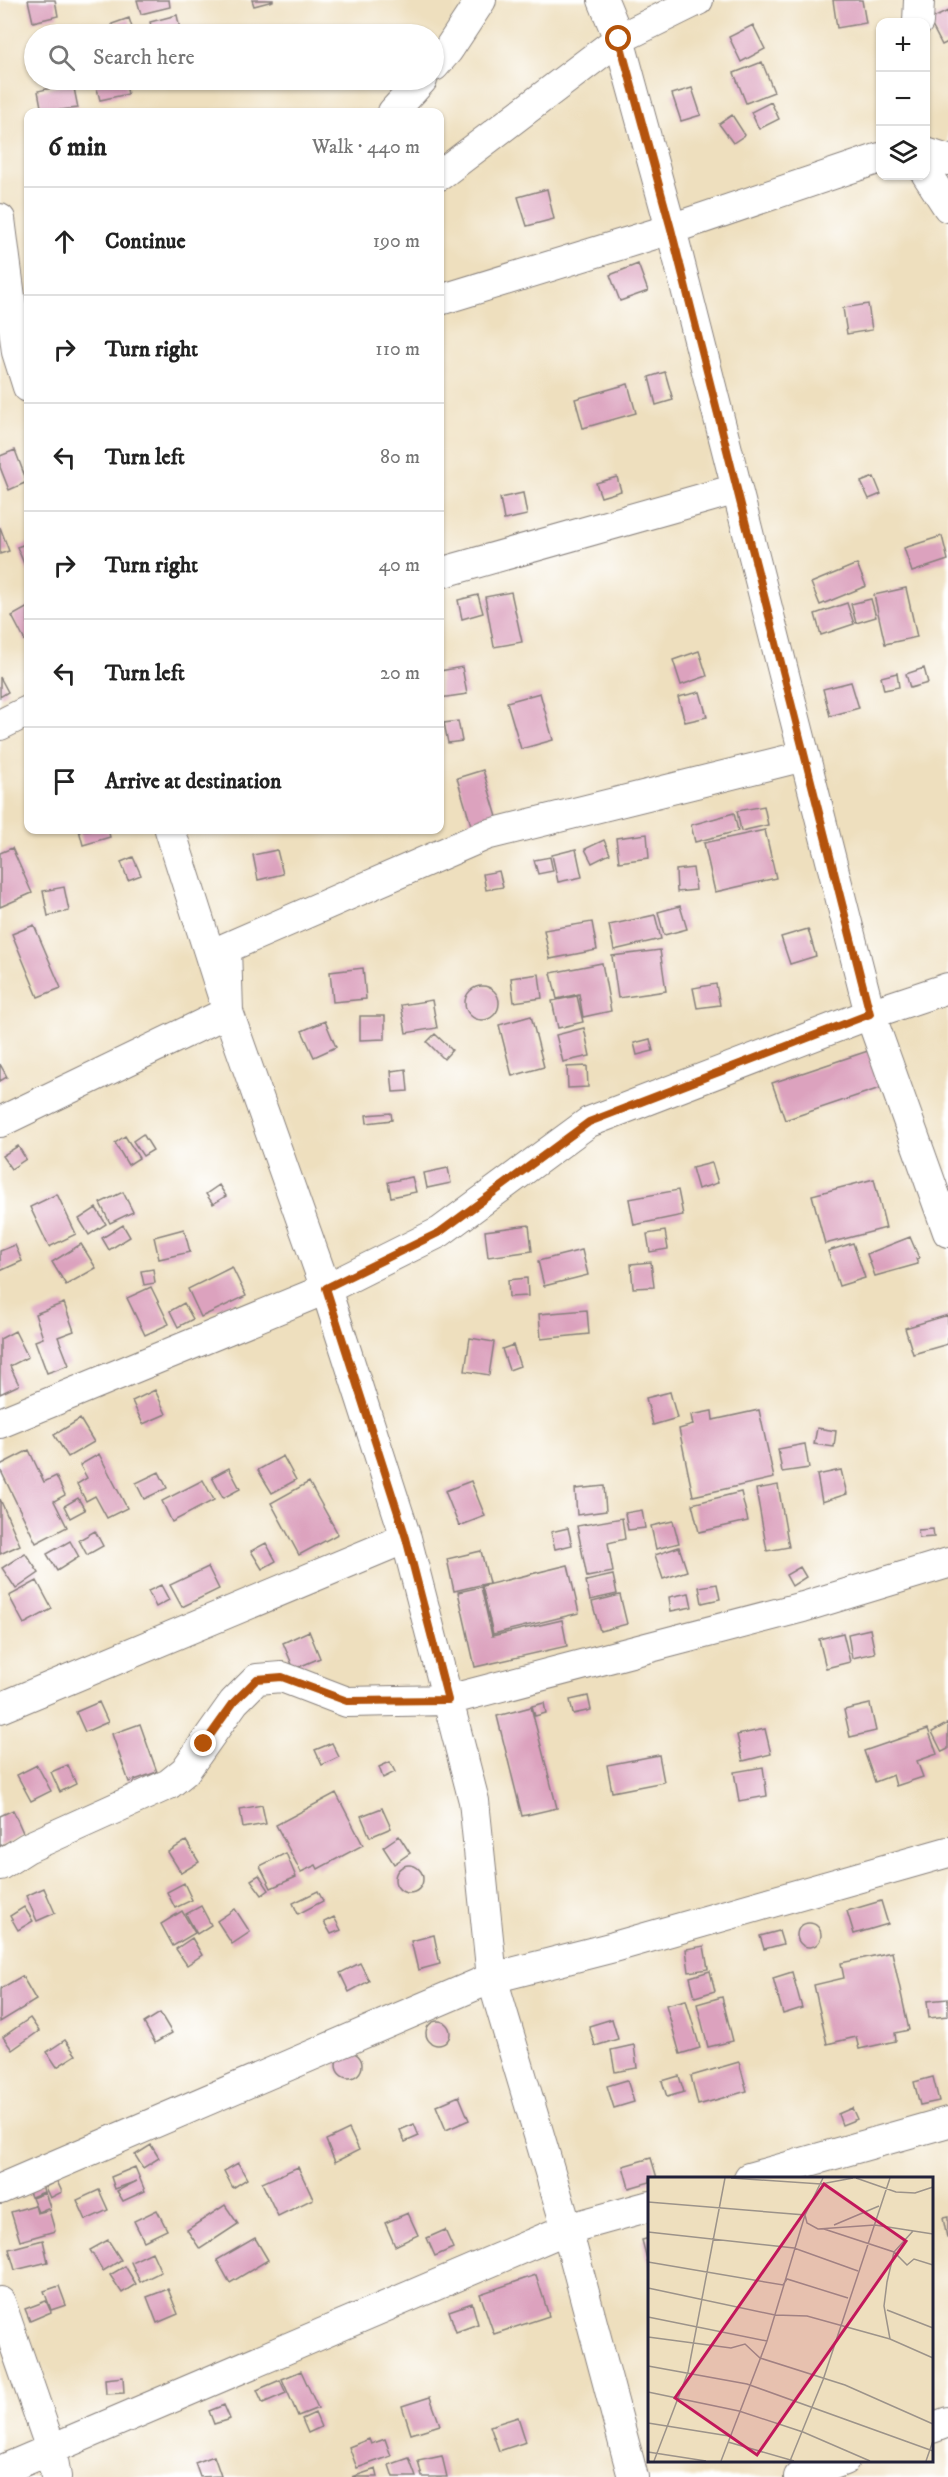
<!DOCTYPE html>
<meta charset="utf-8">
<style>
:root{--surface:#fff;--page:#f6f6f6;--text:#222;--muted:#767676;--line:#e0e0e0}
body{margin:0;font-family:"IM FELL DW Pica",serif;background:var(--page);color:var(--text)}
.controls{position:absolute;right:18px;top:18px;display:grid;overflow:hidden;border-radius:12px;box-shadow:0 2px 4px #0004}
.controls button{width:54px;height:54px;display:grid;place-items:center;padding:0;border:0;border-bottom:2px solid var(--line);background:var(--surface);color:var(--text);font:30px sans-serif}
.stop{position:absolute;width:18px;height:18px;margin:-14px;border:4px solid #b45309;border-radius:50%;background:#fff}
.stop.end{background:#b45309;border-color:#fff;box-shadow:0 2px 6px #0008}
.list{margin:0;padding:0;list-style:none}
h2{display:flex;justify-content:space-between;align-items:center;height:78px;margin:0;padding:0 24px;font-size:26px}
h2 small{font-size:20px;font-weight:400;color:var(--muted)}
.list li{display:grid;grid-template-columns:39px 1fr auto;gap:18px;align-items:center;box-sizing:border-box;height:108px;padding:0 24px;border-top:2px solid var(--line)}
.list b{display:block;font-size:22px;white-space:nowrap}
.list em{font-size:20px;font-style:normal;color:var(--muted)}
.icon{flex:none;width:33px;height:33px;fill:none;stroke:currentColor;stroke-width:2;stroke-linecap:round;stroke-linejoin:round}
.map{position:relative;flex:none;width:948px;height:2477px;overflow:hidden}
.search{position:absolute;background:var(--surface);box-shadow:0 2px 4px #0004;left:24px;top:24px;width:420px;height:66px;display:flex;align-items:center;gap:15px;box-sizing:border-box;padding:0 21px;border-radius:33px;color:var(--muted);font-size:22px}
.panel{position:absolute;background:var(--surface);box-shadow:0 2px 4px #0004;left:24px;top:108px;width:420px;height:726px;border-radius:12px}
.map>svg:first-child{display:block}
.building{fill:#dca2be}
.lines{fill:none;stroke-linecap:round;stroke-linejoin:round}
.street-casing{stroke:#88807c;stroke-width:32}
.street{stroke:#fff;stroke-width:30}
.route{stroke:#b45309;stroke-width:8}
.inset-road{fill:none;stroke:#9c938a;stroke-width:1.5}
.view{fill:#c2185b;fill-opacity:0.15;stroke:#c2185b;stroke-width:3}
.inset-edge{fill:none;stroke:#22223b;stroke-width:3}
</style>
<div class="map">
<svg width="948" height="2477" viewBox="0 0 948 2477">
<rect width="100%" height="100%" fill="#fff"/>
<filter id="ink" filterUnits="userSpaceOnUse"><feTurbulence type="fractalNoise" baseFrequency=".0167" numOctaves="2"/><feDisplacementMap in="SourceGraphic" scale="12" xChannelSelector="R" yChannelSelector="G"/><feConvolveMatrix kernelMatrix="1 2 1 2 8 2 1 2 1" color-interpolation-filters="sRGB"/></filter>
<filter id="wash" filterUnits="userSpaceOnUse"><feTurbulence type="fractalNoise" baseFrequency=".008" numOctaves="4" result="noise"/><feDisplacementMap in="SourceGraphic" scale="24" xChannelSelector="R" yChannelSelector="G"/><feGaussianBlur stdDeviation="1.35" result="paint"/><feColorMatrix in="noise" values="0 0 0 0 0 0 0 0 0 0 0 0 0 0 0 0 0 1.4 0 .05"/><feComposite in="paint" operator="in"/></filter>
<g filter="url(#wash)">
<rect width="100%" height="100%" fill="#eedfbe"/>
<g id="blocks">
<path class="building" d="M28 0H55L58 16 33 22Z
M137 0H169L170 7 141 14Z
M252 0H273V1L254 6Z
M833 0H862L866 23 837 28Z
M948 11V42L942 45 929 20Z
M177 15 181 34H153L150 22Z
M129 18 134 34H115L112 24Z
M753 25 765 49 741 62 729 37Z
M254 27 256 34H242L241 30Z
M762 62 774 92 746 103 734 73Z
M103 80H125L128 94 100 100 95 81Z
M73 83 78 108 42 112 38 91Z
M692 88 701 115 681 121 672 94Z
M771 102 779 119 759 129 751 112Z
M732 115 745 135 733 143 719 124Z
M547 189 554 219 527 226 518 197Z
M638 264 648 291 620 301 610 275Z
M868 304 872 330 847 334 843 308Z
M665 372 673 400 656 405 649 377Z
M628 384 636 413 583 428 575 399Z
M15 450 27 482 9 490 0 467V456Z
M617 477 621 491 601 497 596 483Z
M874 477 881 494 869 499 861 482Z
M523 493 527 515 504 520 500 498Z
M0 527 9 551 0 554Z
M942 536 948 560 912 572 904 548Z
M28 543V573L17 547Z
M857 564 866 586 820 605 811 583Z
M906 588 917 637 885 644 874 595Z
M511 592 522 642 494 647 485 597Z
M478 595 483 613 462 619 458 600Z
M871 599 876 617 856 623 851 604Z
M847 603 854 624 821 635 815 614Z
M28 607V639L25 641 12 616Z
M699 651 707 676 681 685 673 660Z
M462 667 467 694 440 698V671Z
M924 668 928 683 910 688 906 674Z
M897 673 899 687 884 690 881 677Z
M0 677 8 692 0 697Z
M851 682 859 708 830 716 823 689Z
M700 692 707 717 685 722 678 697Z
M540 693 553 740 521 749 507 702Z
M458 721 462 741 448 743 444 723Z
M483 770 497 817 471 825 457 778Z
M764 806 768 825 741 831 737 811Z
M734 813 738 831 695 842 691 825Z
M79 830H108L110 837 83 845Z
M765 830 776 878 715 892 704 843Z
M647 834 649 858 619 862 616 838Z
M604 840 610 854 592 863 585 849Z
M12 848 32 893 0 907V853Z
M576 849 582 877 558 882 552 855Z
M277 850 283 874 258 880 253 855Z
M133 857 141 875 128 880 121 862Z
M550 857 553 871 538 874 534 860Z
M693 868 696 890 677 892 676 870Z
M499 871 503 887 486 890 483 874Z
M64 887 69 911 48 916 43 891Z
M680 906 687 929 664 935 658 912Z
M655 915 661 939 614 950 609 925Z
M592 922 597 950 550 959 544 930Z
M34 925 61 988 38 997 12 934Z
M808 929 816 956 790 964 781 937Z
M660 950 666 991 618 998 612 956Z
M602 963 611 1011 583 1017 579 994 557 999 551 973Z
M363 968 366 999 333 1002 330 972Z
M539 974 542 998 514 1002 511 978Z
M716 984 720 1005 697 1008 693 988Z
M465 1003a17 17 0 1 1 34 0a17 17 0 1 1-34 0Z
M577 996 583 1022 558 1028 552 1001Z
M432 1000 437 1028 406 1033 401 1005Z
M360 1016H385V1039L360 1040Z
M531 1016 544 1067 512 1076 499 1025Z
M325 1021 336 1047 314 1057 302 1031Z
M584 1028 590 1056 563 1062 556 1035Z
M435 1034 452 1050 444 1059 427 1042Z
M650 1039 653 1051 637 1055 634 1043Z
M874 1049 886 1086 785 1120 772 1083Z
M0 1064 7 1077 0 1081Z
M587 1066 588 1087 568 1088 567 1067Z
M406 1069 408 1091 393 1092 391 1071Z
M391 1113 392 1120 367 1123 366 1115Z
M143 1134 153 1150 143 1156 133 1141Z
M125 1136 139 1158 128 1165 115 1143Z
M18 1146 26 1159 11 1169 2 1156Z
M712 1163 718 1183 698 1189 692 1168Z
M448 1168 451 1183 427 1188 424 1173Z
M412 1177 416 1192 391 1197 388 1182Z
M874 1179 886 1228 825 1244 812 1195Z
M219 1185 226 1196 213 1204 206 1194Z
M678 1190 683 1215 634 1225 629 1199Z
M123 1192 133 1212 110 1223 100 1203Z
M57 1194 76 1234 49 1247 30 1207Z
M96 1208 106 1224 89 1235 79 1219Z
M123 1225 130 1237 109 1250 102 1238Z
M529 1225 532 1251 488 1257 485 1231Z
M184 1229 190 1252 159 1259 154 1237Z
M665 1231 668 1249 650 1252 647 1234Z
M910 1237 919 1258 916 1259 918 1264 875 1276 867 1254Z
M853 1243 865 1278 839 1286 828 1251Z
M81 1244 96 1268 66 1285 52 1262Z
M15 1245 22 1261 0 1271V1251Z
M582 1250 588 1275 544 1286 538 1261Z
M651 1262 654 1287 633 1288 631 1264Z
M232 1267 246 1296 201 1317 188 1289Z
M153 1269 155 1283 144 1285 141 1271Z
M527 1278 528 1296 509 1297 508 1280Z
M151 1287 169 1324 145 1335 127 1298Z
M64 1303 74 1331 58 1337 69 1365 47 1373 35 1341 43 1338 35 1314Z
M184 1303 193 1319 178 1327 170 1311Z
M587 1310 589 1334 541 1339 539 1314Z
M948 1315V1344L913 1354 905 1328Z
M15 1331 28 1357 10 1366 19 1385 0 1394V1339Z
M470 1338 494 1342 489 1375 465 1371Z
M513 1345 520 1366 509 1370 502 1349Z
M155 1390 166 1414 143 1424 132 1401Z
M670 1392 677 1418 653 1425 646 1398Z
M759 1410 774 1478 693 1496 679 1429 693 1425 691 1415 712 1411 713 1420Z
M80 1419 94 1442 68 1457 54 1435Z
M817 1428 836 1431 834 1447 814 1444Z
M805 1444 809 1468 782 1472 778 1449Z
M29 1450 44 1482 56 1476 65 1495 54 1501 67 1527 36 1543 0 1469V1465Z
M99 1454 127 1508 107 1518 95 1496 86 1501 77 1484 87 1478 80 1465Z
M283 1456 296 1480 272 1493 258 1470Z
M229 1468 240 1489 223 1498 212 1477Z
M841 1470 847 1494 822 1502 817 1475Z
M159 1472 167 1488 144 1499 136 1483Z
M203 1480 214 1500 172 1522 162 1501Z
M471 1481 485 1516 459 1526 445 1491Z
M309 1482 338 1534 299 1555 271 1503Z
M778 1485 789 1547 767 1551 756 1489Z
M604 1486 606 1511 577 1515 575 1489Z
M741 1492 748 1521 699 1532 692 1504Z
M78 1498 85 1510 70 1518 64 1506Z
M0 1499 20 1545 0 1554Z
M642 1510 645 1528 628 1530 625 1513Z
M622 1518 625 1539 608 1543 613 1572 587 1577 577 1526Z
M673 1521 679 1543 656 1549 651 1526Z
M568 1528 572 1545 555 1549 551 1532Z
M933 1529 934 1537 919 1538 918 1530Z
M95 1531 103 1546 87 1555 79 1540Z
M70 1541 79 1557 57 1571 47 1554Z
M266 1543 276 1561 262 1569 251 1551Z
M679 1547 687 1571 663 1579 655 1555Z
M481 1551 489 1583 454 1591 447 1559Z
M25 1553 39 1573 16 1589 2 1568Z
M568 1565 579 1613 493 1634 482 1586Z
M208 1567 219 1589 182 1607 170 1585Z
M800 1567 806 1577 792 1586 786 1575Z
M613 1575 617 1594 590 1600 586 1581Z
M37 1581 52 1609 24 1624 9 1596Z
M717 1584 720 1599 702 1603 699 1587Z
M161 1585 169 1600 156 1607 148 1591Z
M481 1587 492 1636 562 1620 567 1646 475 1667 458 1592Z
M689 1593 692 1607 671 1611 669 1597Z
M620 1595 627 1624 600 1631 592 1602Z
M870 1629 875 1653 852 1658 848 1634Z
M309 1631 320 1658 294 1669 283 1643Z
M843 1633 850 1662 826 1668 819 1639Z
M588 1696 591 1710 573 1714 570 1700Z
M99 1702 108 1722 85 1732 76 1712Z
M544 1703 546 1713 535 1716 532 1706Z
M870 1704 876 1731 850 1737 844 1710Z
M531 1707 557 1808 522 1816 497 1716Z
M948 1723V1749L942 1752 932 1732Z
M140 1724 157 1772 129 1782 112 1734Z
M765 1729 771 1754 743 1761 737 1735Z
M928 1729 937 1754 917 1761 923 1777 896 1786 893 1775 875 1782 864 1751Z
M332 1743 339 1757 322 1765 315 1750Z
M659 1755 664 1782 612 1792 607 1765Z
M390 1762 395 1772 383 1778 379 1767Z
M37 1765 51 1791 31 1801 17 1775Z
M68 1765 76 1784 60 1792 51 1772Z
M763 1767 767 1796 739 1801 734 1772Z
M336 1793 363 1845 318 1869 316 1865 301 1872 276 1825Z
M262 1805 266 1824 243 1828 240 1809Z
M382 1808 391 1828 370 1837 361 1816Z
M13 1810 24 1835 0 1846V1816Z
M399 1836 410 1853 394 1864 383 1847Z
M186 1841 199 1862 181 1873 168 1852Z
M286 1853 296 1877 271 1888 260 1866Z
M395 1879a14 14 0 1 1 28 0a14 14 0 1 1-28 0Z
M259 1875 269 1890 262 1895 251 1880Z
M184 1883 192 1900 175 1908 167 1892Z
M44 1888 55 1913 37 1921 26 1896Z
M318 1891 323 1901 298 1914 293 1903Z
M881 1901 888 1924 854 1934 847 1911Z
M201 1906 211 1925 197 1934 186 1914Z
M24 1907 33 1921 18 1930 10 1916Z
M235 1909 250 1932 232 1944 217 1921Z
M182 1911 195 1933 173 1946 161 1924Z
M334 1917 341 1930 331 1934 324 1922Z
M797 1935a12 12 0 1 1 24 0a12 12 0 1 1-24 0Z
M779 1931 783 1944 764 1949 760 1936Z
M434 1935 440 1964 418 1970 411 1941Z
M192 1938 202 1955 187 1965 176 1949Z
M704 1946 708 1969 689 1972 686 1949Z
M892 1952 909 2030 895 2033 896 2041 859 2049 856 2037 827 2044 814 1985 844 1978 841 1963Z
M360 1963 369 1981 349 1992 340 1973Z
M710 1971 715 1991 695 1997 690 1977Z
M792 1972 802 2008 783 2014 773 1978Z
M22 1976 36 2000 0 2022V1989Z
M722 1997 733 2041 708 2047 697 2004Z
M948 1999V2016L929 2018 927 2001Z
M686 2000 700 2048 680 2054 666 2005Z
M160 2013 172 2033 155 2043 144 2023Z
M30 2018 39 2031 12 2050 3 2037Z
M612 2019 618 2039 595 2046 589 2026Z
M426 2033a12 12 0 1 1 24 0a12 12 0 1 1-24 0Z
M65 2040 76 2055 57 2067 47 2052Z
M634 2045 637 2068 615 2072 611 2050Z
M336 2065a13 13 0 1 1 26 0a13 13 0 1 1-26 0Z
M739 2062 747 2091 698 2105 691 2076Z
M679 2076 684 2092 667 2097 662 2081Z
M933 2077 939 2101 920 2105 914 2082Z
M627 2080 634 2102 614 2108 607 2086Z
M459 2096 469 2120 446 2130 436 2106Z
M852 2108 857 2119 842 2125 838 2114Z
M414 2124 419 2136 405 2142 400 2130Z
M349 2129 359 2150 335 2162 326 2140Z
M151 2145 159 2158 143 2168 135 2155Z
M651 2158 657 2178H650V2182L629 2188 623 2166Z
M238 2163 247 2179 233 2188 224 2171Z
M135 2167 145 2191 123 2201 117 2191 137 2181 115 2189 111 2177Z
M298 2167 313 2199 278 2216 262 2183Z
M57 2181 62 2192 50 2198 45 2187Z
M42 2184 44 2192 31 2197 28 2189Z
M99 2190 108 2210 86 2220 77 2200Z
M45 2193 50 2207 38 2212 32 2198Z
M35 2205 37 2213 49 2210 55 2231 20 2241 11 2212Z
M225 2205 238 2224 200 2249 187 2230Z
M157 2210 167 2230 144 2241 134 2221Z
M408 2213 418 2235 395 2246 385 2223Z
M948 2217V2238H947L943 2218Z
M445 2230 453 2248 435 2256 427 2238Z
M255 2238 268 2260 230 2283 217 2260Z
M650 2238V2267H649L642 2240Z
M43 2240 48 2262 15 2270 9 2249Z
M108 2240 121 2260 103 2271 90 2250Z
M152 2252 161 2272 140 2282 131 2262Z
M125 2266 136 2284 122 2293 110 2275Z
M536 2275 549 2316 494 2334 480 2294Z
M59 2286 66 2305 51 2310 44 2291Z
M168 2289 178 2314 157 2323 147 2297Z
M46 2301 51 2312 30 2321 25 2309Z
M472 2303 478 2324 456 2332 449 2311Z
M301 2371 318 2408 298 2416 282 2379Z
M123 2377 124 2393 106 2394 105 2379Z
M280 2380 286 2393 263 2403 257 2390Z
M430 2397 440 2425 411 2434 402 2406Z
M224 2405 230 2419 214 2424 209 2411Z
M315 2413 321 2427 308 2433 302 2419Z
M518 2417 526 2442 499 2451 490 2426Z
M369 2439 371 2444 385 2439 391 2456 357 2468 349 2447Z
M214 2456 221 2476 200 2477 195 2463Z
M442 2456 447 2477H422L418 2461Z
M409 2458 416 2477H393L389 2465Z
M376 2469 378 2477H352Z"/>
</g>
</g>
<g filter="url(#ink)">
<use href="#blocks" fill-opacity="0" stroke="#88807c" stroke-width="1.5"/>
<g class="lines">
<defs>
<path id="street" d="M603 0 619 39 671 229 870 1014 948 1232
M918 22 919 0
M434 66 448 50 481 0
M393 112 422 80
M926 153 948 160
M926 173 948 207
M440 175 619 39 698 0
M0 219 17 352 28 387
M440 300 671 229 880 158
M440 573 737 489
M0 725 28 711
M170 830 228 1012 326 1289 406 1538 474 1801 492 1978 567 2229 633 2477
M0 1122 228 1012 226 948 486 835 804 756
M0 1423 326 1289 440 1232 589 1122 870 1014 948 988
M0 1708 406 1538
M0 1865 27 1848 169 1784 185 1771 234 1702 257 1679 282 1677 347 1702 448 1700 803 1607 948 1563
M749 2178 948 2122
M0 2189 492 1978 614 1947 948 1852
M0 2302 51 2449 56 2477
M932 2428 948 2422
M0 2471 567 2229 650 2206
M799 2477 844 2460"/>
</defs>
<use href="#street" class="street-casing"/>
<use href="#street" class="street"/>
</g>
</g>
<g class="lines" filter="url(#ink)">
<path class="route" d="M204 1744 234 1702 257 1679 282 1677 347 1701 448 1700 406 1538 326 1288 440 1232 589 1122 870 1014 671 229 619 39"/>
</g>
<g transform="translate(648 2177)">
<rect width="285" height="285" fill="#eedfbe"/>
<path class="inset-road" d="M83 1 173 7 205 1M208 1 248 15 267 16 285 10M0 25 157 38 159 46 170 52 227 48 285 57M186 48 231 29M176 52 246 75 259 88 266 82 285 88M0 55 146 71 210 94M0 85 135 108 139 102 200 121M0 111 127 138 159 139 242 162 285 181M239 133 285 151M0 140 119 164M0 160 83 171 97 167 112 181 197 208 285 247M242 162 236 129 239 105 246 75 265 54M0 189 99 207 285 274M0 215 91 234 155 255 222 284M0 246 81 259M80 265 146 284M0 275 58 284M6 284 40 195 77 1M73 284 119 164 157 38 175 1M142 284 175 203 242 1M278 284 285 264"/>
<path class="view" d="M176 7 258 64 109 278 27 221Z"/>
<rect width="285" height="285" class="inset-edge"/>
</g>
</svg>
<div class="controls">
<button>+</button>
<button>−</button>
<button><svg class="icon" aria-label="layers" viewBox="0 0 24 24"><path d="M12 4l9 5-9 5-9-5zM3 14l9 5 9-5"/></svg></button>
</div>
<div class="stop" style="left:619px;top:39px"></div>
<div class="stop end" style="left:204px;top:1744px"></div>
<div class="search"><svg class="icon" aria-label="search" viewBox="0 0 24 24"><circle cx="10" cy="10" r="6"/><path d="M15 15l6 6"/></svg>Search here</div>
<section class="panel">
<h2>6 min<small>Walk · 440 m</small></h2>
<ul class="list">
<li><svg class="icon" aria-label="ahead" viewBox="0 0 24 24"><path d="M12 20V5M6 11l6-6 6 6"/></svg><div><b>Continue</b></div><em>190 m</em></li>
<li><svg class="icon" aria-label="right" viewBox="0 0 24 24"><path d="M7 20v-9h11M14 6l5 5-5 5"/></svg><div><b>Turn right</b></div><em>110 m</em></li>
<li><svg class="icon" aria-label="left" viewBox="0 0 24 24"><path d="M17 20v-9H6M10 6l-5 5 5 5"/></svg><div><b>Turn left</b></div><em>80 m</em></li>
<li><svg class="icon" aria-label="right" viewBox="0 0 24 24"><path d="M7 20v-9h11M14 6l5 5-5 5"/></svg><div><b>Turn right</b></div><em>40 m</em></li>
<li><svg class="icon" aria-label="left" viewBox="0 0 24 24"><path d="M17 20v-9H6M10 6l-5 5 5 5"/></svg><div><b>Turn left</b></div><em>20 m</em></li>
<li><svg class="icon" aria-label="arrive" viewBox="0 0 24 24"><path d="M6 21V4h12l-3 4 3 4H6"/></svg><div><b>Arrive at destination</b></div></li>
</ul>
</section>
</div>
